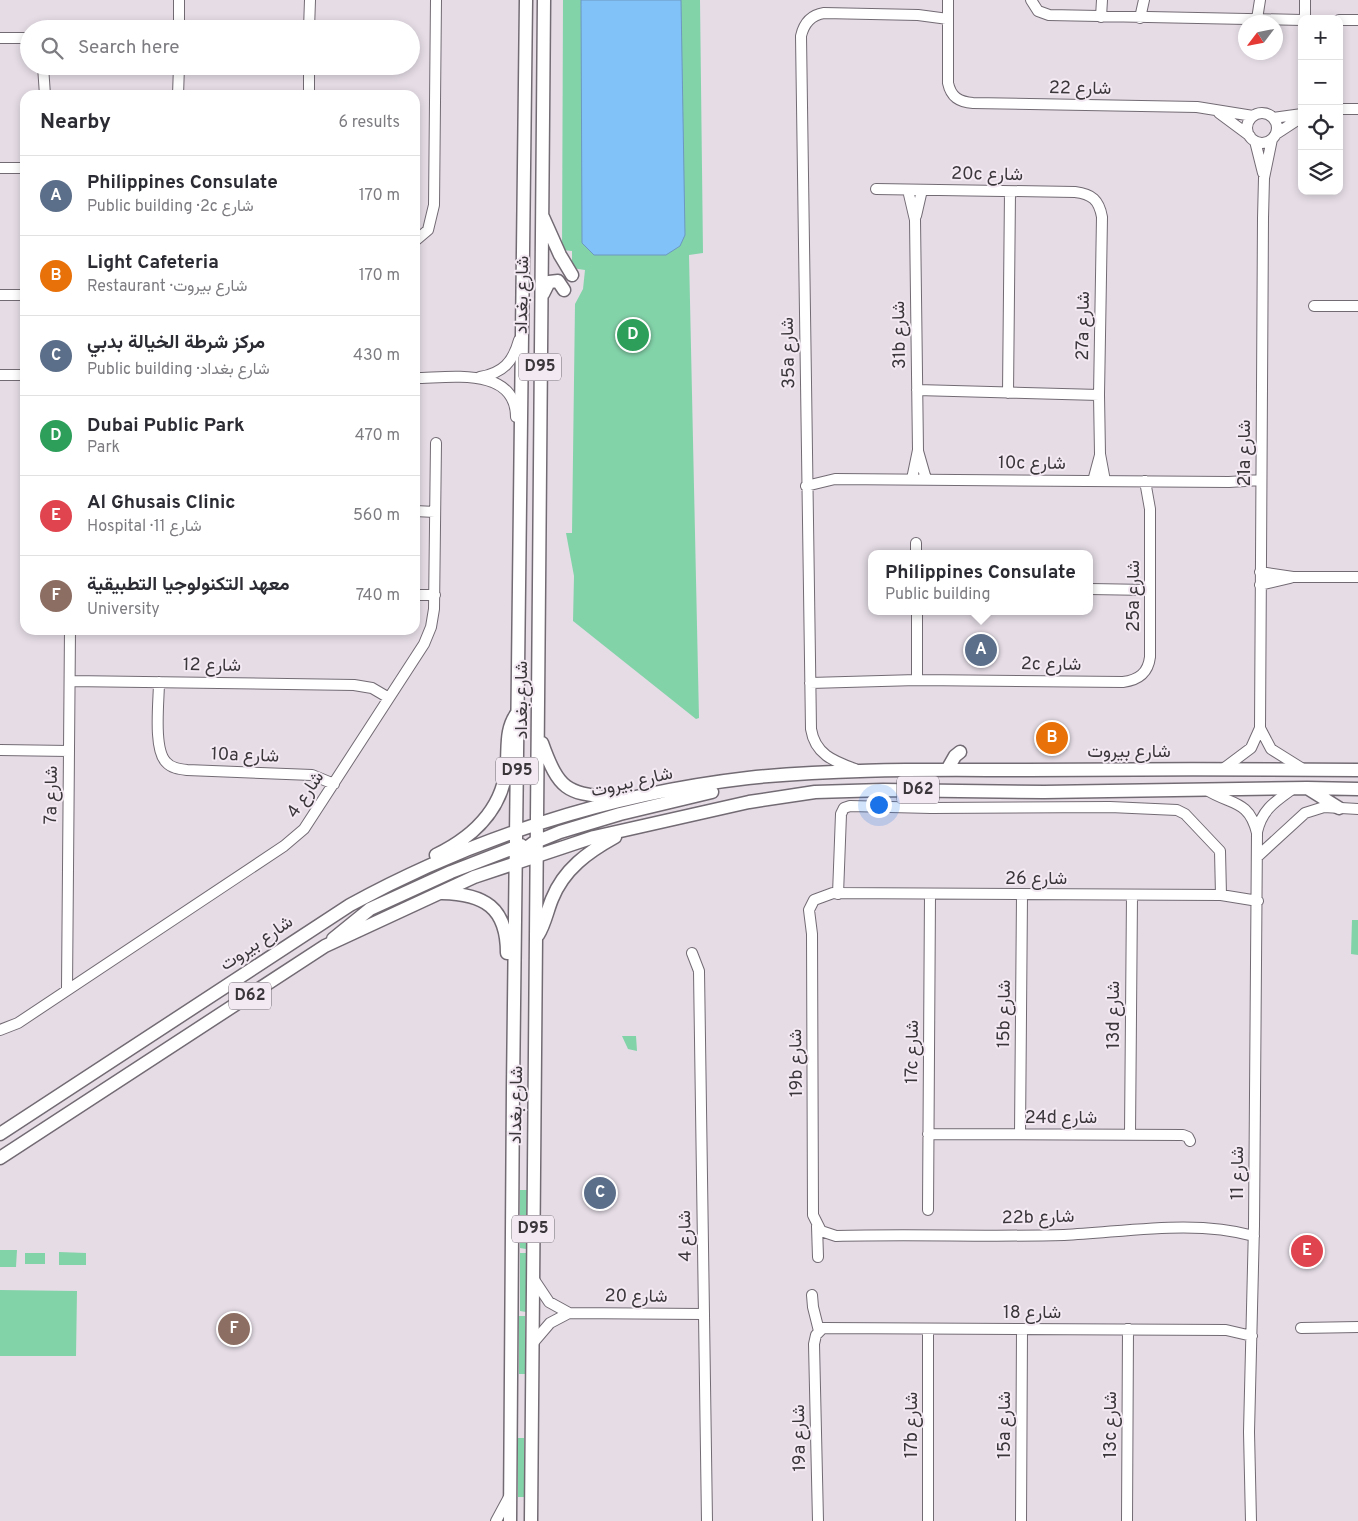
<!DOCTYPE html>
<meta charset="utf-8">
<style>
:root{--surface:#fff;--page:#f2f2f3;--text:#2b2b33;--muted:#7c7c81;--line:#e1e1e2;--accent:#db2777}
body{margin:0;font-family:Overpass,Vazirmatn,sans-serif;background:var(--page);color:var(--text)}
.controls{position:absolute;right:15px;top:15px;display:grid;overflow:hidden;border-radius:10px;box-shadow:0 2px 8px #0003}
.controls button{width:45px;height:45px;display:grid;place-items:center;padding:0;border:0;border-bottom:1px solid var(--line);background:var(--surface);color:var(--text);font:25px sans-serif}
.compass{position:absolute;left:1238px;top:15px;width:45px;height:45px;border-radius:50%;background:var(--surface);box-shadow:0 2px 8px #0003;rotate:238deg}
.you{position:absolute;left:878px;top:804px;width:18px;height:18px;margin:-12px;border:4px solid #fff;border-radius:50%;background:#1a73e8;box-shadow:0 0 0 8px #1a73e833}
.badge{display:grid;place-items:center;width:32px;height:32px;border-radius:50%;background:var(--accent);color:#fff;font-size:16px;font-weight:700}
.pin{position:absolute;translate:-50% -50%;border:2px solid #fff;box-shadow:0 1px 5px #0006}
.popup{position:absolute;left:868px;top:550px;width:225px;height:65px;box-sizing:border-box;display:grid;place-content:center;border-radius:10px;background:var(--surface);filter:drop-shadow(0 1px 4px #0005);font-size:16px;white-space:nowrap;color:var(--muted)}
.popup b{font-size:19px;color:var(--text)}
.popup::after{content:'';position:absolute;left:50%;top:100%;margin-left:-10px;border:10px solid transparent;border-top-color:var(--surface)}
.list{margin:0;padding:0;list-style:none}
h2{display:flex;justify-content:space-between;align-items:center;height:65px;margin:0;padding:0 20px;font-size:21px}
h2 small{font-size:16px;font-weight:400;color:var(--muted)}
.list li{display:grid;grid-template-columns:32px 1fr auto;gap:15px;align-items:center;box-sizing:border-box;height:80px;padding:0 20px;border-top:1px solid var(--line)}
.list b{display:block;font-size:19px;white-space:nowrap}
.list p{margin:0;font-size:16px;white-space:nowrap;color:var(--muted)}
.list em{font-size:16px;font-style:normal;color:var(--muted)}
.icon{flex:none;width:28px;height:28px;fill:none;stroke:currentColor;stroke-width:2;stroke-linecap:round;stroke-linejoin:round}
.map{position:relative;flex:none;width:1358px;height:1521px;overflow:hidden}
.search{position:absolute;background:var(--surface);box-shadow:0 2px 8px #0003;left:20px;top:20px;width:400px;height:55px;display:flex;align-items:center;gap:12px;box-sizing:border-box;padding:0 18px;border-radius:28px;color:var(--muted);font-size:19px}
.panel{position:absolute;background:var(--surface);box-shadow:0 2px 8px #0003;left:20px;top:90px;width:400px;height:545px;border-radius:15px}
.map>svg:first-child{display:block}
.green{fill:#83d3a9}
.water{fill:#81c2f9;stroke:#6c98c0}
.lines{fill:none;stroke-linecap:round;stroke-linejoin:round}
.minor-casing{stroke:#736b74;stroke-width:12}
.major-casing{stroke:#736b74;stroke-width:15}
.minor{stroke:#fff;stroke-width:10}
.major{stroke:#fff;stroke-width:12}
.labels{text-anchor:middle;dominant-baseline:central;stroke-width:4;stroke-linejoin:round;paint-order:stroke}
.shield{fill:#f3e9f3;stroke:#726c72;stroke-width:1}
.shield-label{font-size:16px;font-weight:bold;fill:#3a363a}
.street-label{font-size:18px;fill:#3a363a;stroke:#f3e9f3}
</style>
<div class="map">
<svg width="1358" height="1521" viewBox="0 0 1358 1521">
<rect width="100%" height="100%" fill="#e5dce6"/>
<path class="green" d="M563 0H700L703 253 689 255 699 718 696 719 573 621 574 576 566 533H572L575 304 583 289 585 270 572 268V251L562 250Z
M1352 920H1358V955L1351 954Z
M622 1036H636L637 1051 628 1049Z
M520 1190H527L526 1249 520 1248Z
M0 1250H17L16 1267H0Z
M59 1252 86 1253V1265H59Z
M25 1253H45V1264H25Z
M520 1253H526V1312L520 1311Z
M0 1290 77 1291 76 1356H0Z
M519 1316H525V1374H519Z
M518 1438H524V1497H518Z"/>
<path class="water" d="M581 0H681L685 235 680 246 666 255H594L582 243Z"/>
<g class="lines">
<defs>
<path id="minor" d="M948 0V83C951 97 959 102 973 103L1197 107 1253 116
M1031 0 1038 11 1049 15 1302 20
M1101 17 1102 0
M1140 18 1144 0
M1257 19 1260 0
M1305 19V0
M1339 20H1358
M179 29V0
M309 29 310 0
M0 38H29
M43 66 45 95
M178 95 179 66
M309 95V66
M1339 109H1358
M1219 113 1250 136
M1247 128a15 15 0 1 1 30 0a15 15 0 1 1-30 0Z
M1273 118 1302 114
M1276 134 1302 117
M1255 141 1263 173
M0 168H25
M876 189 1075 192C1092 194 1099 200 1102 217L1099 395 1100 454 1105 481
M908 190 915 220 918 450 912 479
M916 216 922 190
M415 241 428 230 434 205 436 0
M0 295H25
M1314 306H1358
M0 375H25
M480 377C503 373 513 362 519 340
M415 378C449 378 516 366 516 417
M917 390 1099 395
M1008 393 1010 192
M918 451 926 479
M1093 481 1100 455
M806 486 835 479 1229 482 1261 480
M415 511 435 512
M916 543V554
M1260 572 1293 577H1358
M1260 585 1290 578
M1090 589 1149 590
M415 595H435
M917 611V680
M70 681 354 685 372 688 389 698
M159 682C159 700 153 749 166 762 171 768 179 769 187 770L312 775 334 784
M810 683 917 680 1123 682C1139 680 1148 673 1150 657V509L1145 481
M1260 728 1271 749 1303 769
M0 750 69 751
M855 769C833 761 815 754 811 729L801 36C804 23 811 15 824 13L918 15 948 19
M1223 769 1251 748 1260 728 1263 218 1264 178 1272 139
M1207 790C1230 805 1249 799 1257 833L1254 1226 1249 1432 1251 1521
M1257 832C1262 809 1276 801 1294 788
M1257 857 1305 813 1324 807 1358 809
M838 894 841 814 844 808 850 806 931 808 1110 807 1177 810 1185 814 1220 851 1221 895
M692 953 699 971 707 1521
M67 989 70 630
M0 1030 18 1023 284 846 304 829 424 644 431 627 434 609 436 443
M928 1134 1183 1135 1188 1137 1190 1141
M1020 1134 1022 895
M1130 1135 1132 895
M928 1210 930 894
M817 1226 818 1257
M1254 1236C1194 1219 1126 1232 1064 1235 988 1237 912 1234 836 1236L821 1231 813 1215 812 934 809 910 814 900 833 893 1221 895 1258 901
M533 1278 549 1302 569 1313 703 1314
M812 1295 813 1307 819 1331
M1301 1328 1358 1327
M532 1344 550 1323 569 1313
M496 1521 510 1495
M818 1521 814 1344 816 1335 823 1328 1226 1330 1252 1336
M928 1521V1329
M1021 1521 1022 1329
M1127 1521 1128 1329"/>
<path id="major" d="M543 217 560 255 572 275
M543 294 549 282 558 281 564 290
M542 743C561 796 569 792 620 799
M947 770 955 756 960 752
M1307 788 1339 808
M436 855C475 836 505 807 507 761 508 744 506 728 517 713
M516 862 525 849 533 843 560 832 620 814 712 792
M442 893C484 894 507 907 507 953
M538 935C545 924 547 911 552 899 564 869 588 852 615 837
M333 939 370 909 451 872 521 845
M0 1134 350 905C472 838 609 794 748 778 840 768 934 770 1027 770 1137 769 1248 769 1358 770
M0 1158 325 946 474 877 594 837 749 802 815 792 883 790 1044 792 1307 788 1358 789
M510 1521 513 1088 526 0
M531 1521 544 0"/>
</defs>
<use href="#minor" class="minor-casing"/>
<use href="#major" class="major-casing"/>
<use href="#minor" class="minor"/>
<use href="#major" class="major"/>
</g>
<g class="labels">
<g class="shield">
<rect x="519" y="353.5" width="42" height="27" rx="4"/>
<rect x="496" y="757.5" width="42" height="27" rx="4"/>
<rect x="897" y="776.5" width="42" height="27" rx="4"/>
<rect x="229" y="982.5" width="42" height="27" rx="4"/>
<rect x="512" y="1215.5" width="42" height="27" rx="4"/>
</g>
<g class="shield-label">
<text x="540" y="367">D95</text>
<text x="517" y="771">D95</text>
<text x="918" y="790">D62</text>
<text x="250" y="996">D62</text>
<text x="533" y="1229">D95</text>
</g>
<g class="street-label">
<text transform="translate(1080 89) rotate(1)">شارع 22</text>
<text transform="translate(987 175) rotate(1)">20c شارع</text>
<text transform="translate(523 295) rotate(-89)">شارع بغداد</text>
<text transform="translate(1084 326) rotate(-89)">27a شارع</text>
<text transform="translate(900 335) rotate(-91)">31b شارع</text>
<text transform="translate(789 353) rotate(-91)">35a شارع</text>
<text transform="translate(1245 453) rotate(-90)">21a شارع</text>
<text transform="translate(1032 464) rotate(1)">10c شارع</text>
<text transform="translate(1134 596) rotate(-90)">25a شارع</text>
<text transform="translate(1051 665) rotate(1)">2c شارع</text>
<text transform="translate(212 666) rotate(1)">شارع 12</text>
<text transform="translate(522 700) rotate(-90)">شارع بغداد</text>
<text x="1129" y="752">شارع بيروت</text>
<text transform="translate(245 756) rotate(2)">10a شارع</text>
<text transform="translate(632 783) rotate(-13)">شارع بيروت</text>
<text transform="translate(52 795) rotate(-89)">7a شارع</text>
<text transform="translate(306 795) rotate(-56)">شارع 4</text>
<text x="1036" y="879">شارع 26</text>
<text transform="translate(257 944) rotate(-34)">شارع بيروت</text>
<text transform="translate(1005 1014) rotate(-89)">15b شارع</text>
<text transform="translate(1114 1015) rotate(-90)">13d شارع</text>
<text transform="translate(913 1052) rotate(-89)">17c شارع</text>
<text transform="translate(797 1063) rotate(-91)">19b شارع</text>
<text transform="translate(517 1105) rotate(-89)">شارع بغداد</text>
<text x="1061" y="1118">24d شارع</text>
<text transform="translate(1238 1173) rotate(-90)">شارع 11</text>
<text transform="translate(1038 1218) rotate(-1)">22b شارع</text>
<text transform="translate(686 1236) rotate(-91)">شارع 4</text>
<text transform="translate(636 1297) rotate(1)">شارع 20</text>
<text x="1032" y="1313">شارع 18</text>
<text transform="translate(912 1425) rotate(-90)">17b شارع</text>
<text transform="translate(1005 1425) rotate(-90)">15a شارع</text>
<text transform="translate(1111 1425) rotate(-90)">13c شارع</text>
<text transform="translate(800 1438) rotate(-91)">19a شارع</text>
</g>
</g>
</svg>
<div class="controls">
<button>+</button>
<button>−</button>
<button><svg class="icon" aria-label="locate" viewBox="0 0 24 24"><circle cx="12" cy="12" r="6"/><path d="M12 2v4M12 18v4M2 12h4M18 12h4"/></svg></button>
<button><svg class="icon" aria-label="layers" viewBox="0 0 24 24"><path d="M12 4l9 5-9 5-9-5zM3 14l9 5 9-5"/></svg></button>
</div>
<svg class="compass" viewBox="-18 -18 36 36"><path d="M0-13l5 13h-10z" fill="#e53935"/><path d="M0 13l5-13h-10z" fill="#7c7c81"/></svg>
<div class="you"></div>
<div class="pin badge" style="left:981px;top:650px;background:#5c6f8a">A</div>
<div class="popup"><b>Philippines Consulate</b>Public building</div>
<div class="pin badge" style="left:1052px;top:738px;background:#e8710a">B</div>
<div class="pin badge" style="left:600px;top:1193px;background:#5c6f8a">C</div>
<div class="pin badge" style="left:633px;top:335px;background:#2e9e5b">D</div>
<div class="pin badge" style="left:1307px;top:1251px;background:#e0444e">E</div>
<div class="pin badge" style="left:234px;top:1329px;background:#8d6e63">F</div>
<div class="search"><svg class="icon" aria-label="search" viewBox="0 0 24 24"><circle cx="10" cy="10" r="6"/><path d="M15 15l6 6"/></svg>Search here</div>
<section class="panel">
<h2>Nearby<small>6 results</small></h2>
<ul class="list">
<li><span class="badge" style="background:#5c6f8a">A</span><div><b>Philippines Consulate</b><p>Public building · 2c شارع</p></div><em>170 m</em></li>
<li><span class="badge" style="background:#e8710a">B</span><div><b>Light Cafeteria</b><p>Restaurant · شارع بيروت</p></div><em>170 m</em></li>
<li><span class="badge" style="background:#5c6f8a">C</span><div><b>مركز شرطة الخيالة بدبي</b><p>Public building · شارع بغداد</p></div><em>430 m</em></li>
<li><span class="badge" style="background:#2e9e5b">D</span><div><b>Dubai Public Park</b><p>Park</p></div><em>470 m</em></li>
<li><span class="badge" style="background:#e0444e">E</span><div><b>Al Ghusais Clinic</b><p>Hospital · شارع 11</p></div><em>560 m</em></li>
<li><span class="badge" style="background:#8d6e63">F</span><div><b>معهد التكنولوجيا التطبيقية</b><p>University</p></div><em>740 m</em></li>
</ul>
</section>
</div>
